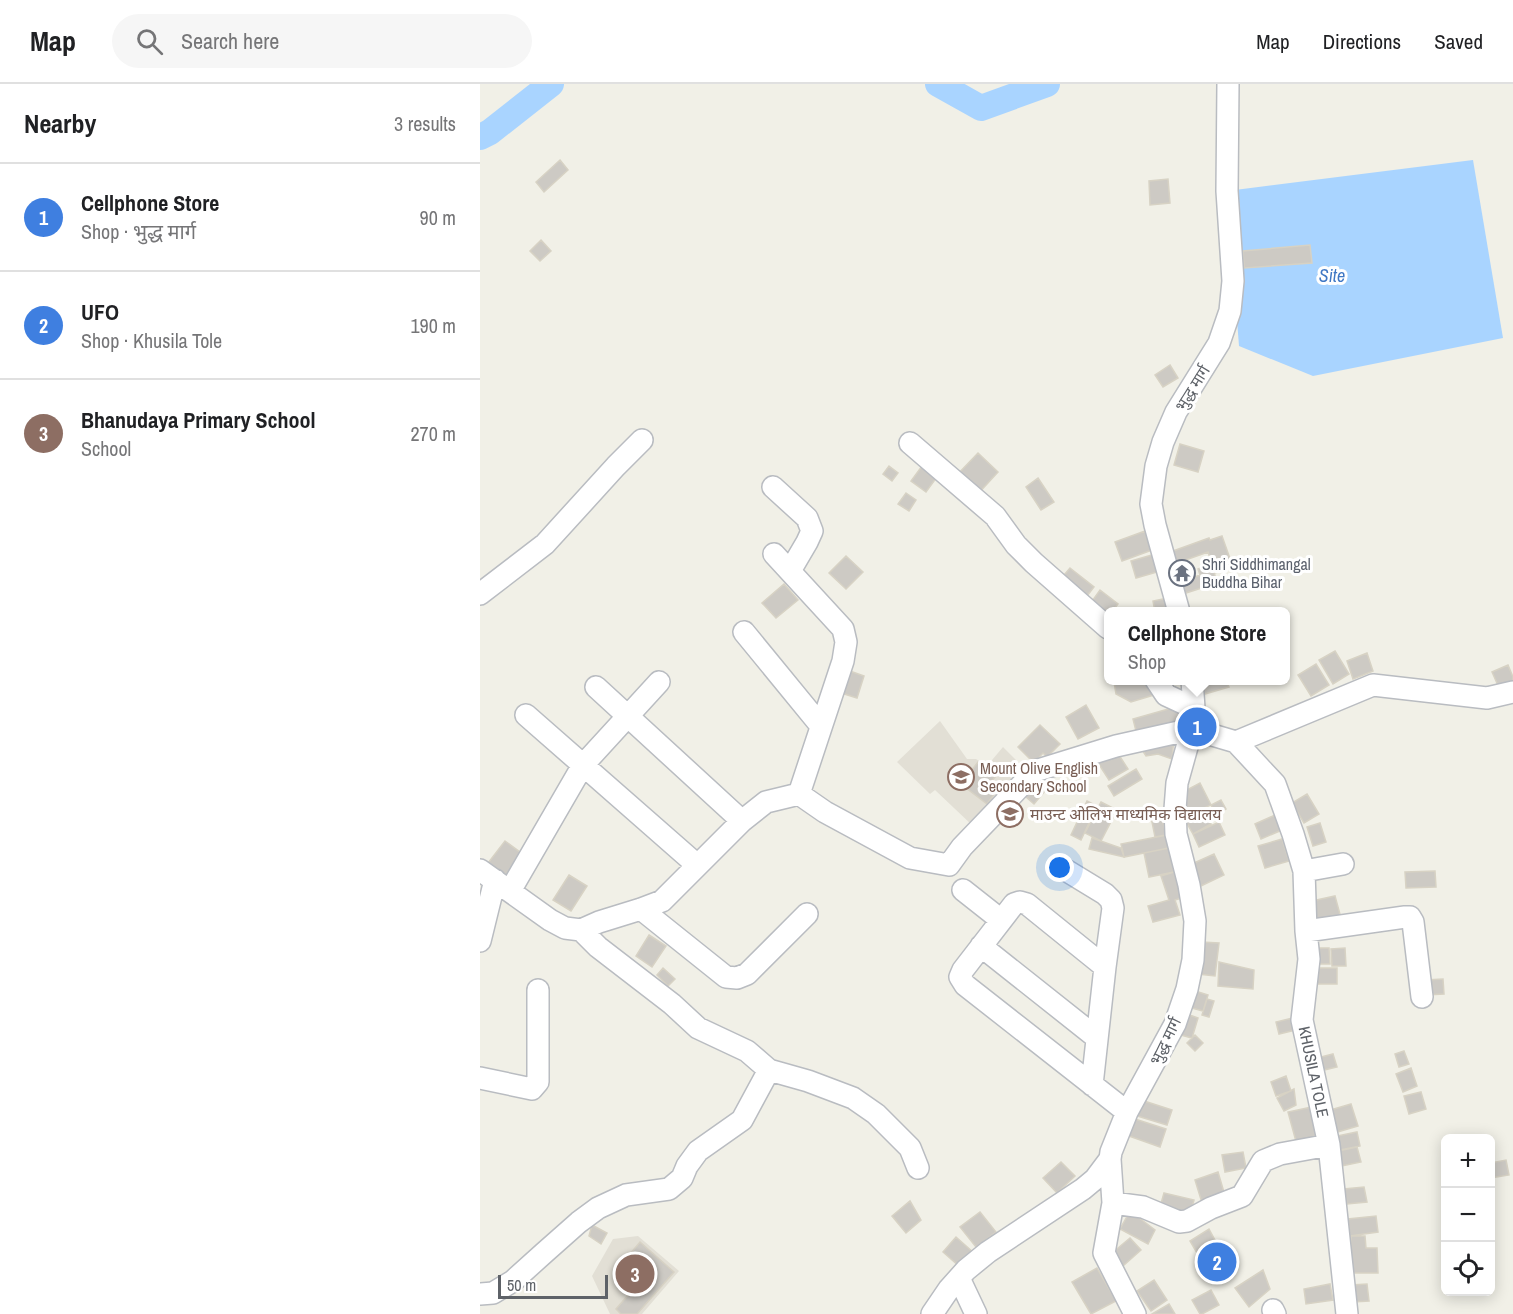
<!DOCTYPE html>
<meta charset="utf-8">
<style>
:root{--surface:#fff;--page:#f6f6f6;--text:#202124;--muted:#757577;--line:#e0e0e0;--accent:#f74628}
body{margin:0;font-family:"Archivo Narrow","Noto Sans Devanagari",sans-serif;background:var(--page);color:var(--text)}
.controls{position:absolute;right:18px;bottom:18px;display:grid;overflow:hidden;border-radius:9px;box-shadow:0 3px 15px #0003}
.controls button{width:54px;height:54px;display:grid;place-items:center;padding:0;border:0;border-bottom:2px solid var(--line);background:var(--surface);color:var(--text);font:30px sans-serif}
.scale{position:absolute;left:18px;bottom:15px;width:110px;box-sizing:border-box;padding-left:6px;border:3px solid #5e6268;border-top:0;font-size:16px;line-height:21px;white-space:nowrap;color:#5e6268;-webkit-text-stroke:4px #fff;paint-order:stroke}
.you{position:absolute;left:580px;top:784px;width:21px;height:21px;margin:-15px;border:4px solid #fff;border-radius:50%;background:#1a73e8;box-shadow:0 0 0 9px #1a73e833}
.badge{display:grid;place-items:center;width:39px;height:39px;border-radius:50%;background:var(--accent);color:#fff;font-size:20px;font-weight:700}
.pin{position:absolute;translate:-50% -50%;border:3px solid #fff;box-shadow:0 2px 6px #0006}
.popup{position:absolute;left:624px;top:523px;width:186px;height:78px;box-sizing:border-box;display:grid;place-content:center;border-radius:9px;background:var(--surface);filter:drop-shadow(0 2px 4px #0005);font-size:20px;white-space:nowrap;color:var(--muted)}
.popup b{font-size:22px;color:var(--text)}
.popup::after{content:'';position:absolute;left:50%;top:100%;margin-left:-12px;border:12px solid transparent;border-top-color:var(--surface)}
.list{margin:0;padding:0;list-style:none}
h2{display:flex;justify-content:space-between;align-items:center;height:78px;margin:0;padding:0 24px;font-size:26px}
h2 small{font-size:20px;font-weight:400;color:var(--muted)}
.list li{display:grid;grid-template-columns:39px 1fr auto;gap:18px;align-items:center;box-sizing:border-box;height:108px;padding:0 24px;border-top:2px solid var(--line)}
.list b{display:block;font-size:22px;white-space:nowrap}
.list p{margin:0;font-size:20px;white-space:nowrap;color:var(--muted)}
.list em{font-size:20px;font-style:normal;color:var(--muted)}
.icon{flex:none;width:33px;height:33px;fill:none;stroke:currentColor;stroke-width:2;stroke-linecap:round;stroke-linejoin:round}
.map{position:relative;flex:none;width:1033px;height:1230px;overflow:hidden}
header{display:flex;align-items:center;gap:36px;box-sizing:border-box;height:84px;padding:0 30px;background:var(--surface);border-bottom:2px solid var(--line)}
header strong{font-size:28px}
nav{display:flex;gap:33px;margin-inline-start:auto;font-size:21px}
.search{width:420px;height:54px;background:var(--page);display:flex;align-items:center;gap:15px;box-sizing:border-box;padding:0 21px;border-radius:33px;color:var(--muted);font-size:22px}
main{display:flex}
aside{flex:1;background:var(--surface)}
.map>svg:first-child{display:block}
.education{fill:#e2dfd5}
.water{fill:#a9d4ff}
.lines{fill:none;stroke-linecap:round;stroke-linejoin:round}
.river{stroke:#a9d4ff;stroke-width:26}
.building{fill:#cdcac4;stroke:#d7d2c4;stroke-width:1.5}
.minor-casing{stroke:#b9bcc1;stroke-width:24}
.minor{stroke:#fff;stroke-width:21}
.labels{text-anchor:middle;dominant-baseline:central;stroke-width:6;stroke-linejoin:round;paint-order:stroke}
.street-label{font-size:16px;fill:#5e6268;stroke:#fff}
.worship-label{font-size:16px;fill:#5b616d;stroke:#fff;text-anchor:start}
.education-label{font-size:16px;fill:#785e54;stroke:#fff;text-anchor:start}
.water-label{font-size:18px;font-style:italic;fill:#3f77c4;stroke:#fff}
</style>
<header>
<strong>Map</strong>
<div class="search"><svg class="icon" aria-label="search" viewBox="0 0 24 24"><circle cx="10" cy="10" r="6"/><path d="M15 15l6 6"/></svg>Search here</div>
<nav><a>Map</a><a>Directions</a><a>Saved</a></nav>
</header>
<main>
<aside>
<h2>Nearby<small>3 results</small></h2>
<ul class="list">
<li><span class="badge" style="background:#3f7fe0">1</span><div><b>Cellphone Store</b><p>Shop · भुद्ध मार्ग</p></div><em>90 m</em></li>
<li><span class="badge" style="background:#3f7fe0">2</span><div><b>UFO</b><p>Shop · Khusila Tole</p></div><em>190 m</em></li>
<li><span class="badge" style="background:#8d6e63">3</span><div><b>Bhanudaya Primary School</b><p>School</p></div><em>270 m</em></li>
</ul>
</aside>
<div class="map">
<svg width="1033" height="1230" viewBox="0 0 1033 1230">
<rect width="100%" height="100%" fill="#f1f0e7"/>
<path class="education" d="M460 637 487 675H496L507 682 523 663 536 676 526 688 534 698 493 742 455 706 450 710 417 678Z
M158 1152 199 1187 162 1230H130L112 1192 133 1155Z"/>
<path class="water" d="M993 76 1023 254 833 292 759 262 747 107Z"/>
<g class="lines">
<path class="river" d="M458 0 501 24 567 0
M0 53 10 48 71 0"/>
</g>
<path class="building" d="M80 76 88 86 64 108 56 98Z
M688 95 690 119 670 121 669 97Z
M61 156 71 167 60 177 50 167Z
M830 161 832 179 764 184 763 167Z
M690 281 698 294 683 303 675 291Z
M700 360 724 367 718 388 694 381Z
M498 369 518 388 496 412 475 393Z
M409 382 418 389 412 397 403 390Z
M442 382 457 393 446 408 431 397Z
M558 394 574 418 561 426 546 403Z
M426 409 436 416 429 427 418 420Z
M665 447 672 466 642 477 635 458Z
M742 452 753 483 735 489 734 488 737 499 703 510 699 499 720 491 718 485 732 480 728 468 697 479 693 467 729 454 730 456Z
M672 471 677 488 656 494 651 477Z
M366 472 383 488 366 505 349 489Z
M590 484 614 503 604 516 579 497Z
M304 500 318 516 296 534 282 519Z
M620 506 638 520 632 528H628V532L610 520Z
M688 514 691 528H675L673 517Z
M855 567 869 590 853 600 839 576Z
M887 569 893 587 873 595 867 577Z
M836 580 849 601 831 612 818 591Z
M1028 581 1033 593V600L1020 606 1012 588Z
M367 586 384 592 377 614 361 609Z
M636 596H667L674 611 651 618 636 610 634 598Z
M721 596H746L749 603 725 610Z
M606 621 619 644 598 655 586 633Z
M699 622 704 642 658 655 653 635Z
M560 641 580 660 567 673 563 669 554 679 538 663Z
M694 654 692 675 678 670 666 672 660 663Z
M637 668 648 685 629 696 618 679Z
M498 678 516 692 510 699 518 705 507 720 481 700Z
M656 685 662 695 634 712 628 702Z
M555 688 570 701 554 720 539 707Z
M720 699 731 721 706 732 699 710Z
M827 710 839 730 824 739 812 719Z
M741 716 746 725 736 731 731 721Z
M607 717 617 722 601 756 591 751Z
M621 718 637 726 621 757 605 749Z
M680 726 686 751 675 753 670 728Z
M723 726 731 740 713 750 705 736Z
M795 731 802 746 781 755 775 740Z
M739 738 745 751 719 763 713 750Z
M840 739 846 758 833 762 827 743Z
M687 751 689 764 644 773 641 760Z
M612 754 641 764 644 773 609 765Z
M802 755 809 777 785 784 778 762Z
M25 757 44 771 27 793 8 779Z
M689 764 694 788 669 793 664 769Z
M734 770 744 791 721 802 712 780Z
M955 787 956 803 926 804 925 788Z
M694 788 702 814 695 816 700 831 673 838 668 822 689 816 681 792Z
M89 791 107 802 91 827 73 816Z
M855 812 861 834 833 841 827 818Z
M169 851 186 862 172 883 156 872Z
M721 858 739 859 735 892 718 890Z
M837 864H849L850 880H838Z
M865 864 866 882H852L851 865Z
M739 878 774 886 773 905 738 902Z
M183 884 195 895 188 902 177 891Z
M837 884H857V900H837Z
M963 895 964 910 946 911 945 896Z
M712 906 728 911 723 927 708 923Z
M727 915 734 917 729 933 722 931Z
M704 929 718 934 712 954 697 950Z
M817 933 820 945 799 950 796 938Z
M715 951 723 959 715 967 707 959Z
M924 967 929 980 919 983 915 970Z
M853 970 857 983 840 987 837 974Z
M931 984 937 1002 923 1008 916 990Z
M806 992 811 1007 796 1012 791 998Z
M814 1005 816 1021 804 1027 797 1014Z
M941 1008 946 1025 929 1030 924 1012Z
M658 1015 692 1026 687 1041 654 1031Z
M871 1020 878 1042 854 1049 847 1027Z
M832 1023 840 1056 817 1061 808 1028Z
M655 1035 686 1045 680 1063 649 1052Z
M877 1048 880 1062 860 1066 857 1052Z
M877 1063 881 1078 861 1082 858 1067Z
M763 1068 766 1084 745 1088 742 1071Z
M1026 1076 1029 1091 1010 1094V1079Z
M581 1078 595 1092 577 1109 563 1094Z
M738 1088 746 1115 723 1122 715 1096Z
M884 1103 887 1118 867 1120 864 1105Z
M684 1109 714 1116 710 1131 680 1123Z
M430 1117 441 1136 426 1149 412 1132Z
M650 1127 675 1146 668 1160 640 1145Z
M500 1128 516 1148 496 1163 480 1143Z
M896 1132 898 1148 870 1152 868 1135Z
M112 1141 127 1149 121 1160 109 1152Z
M729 1145 736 1158 717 1169 710 1157Z
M871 1152H885L886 1164H897L898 1189H871Z
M476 1153 494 1169 480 1183 463 1168Z
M650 1154 661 1166 643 1182 632 1169Z
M160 1158 194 1188 157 1230H141L136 1225 169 1187 150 1170Z
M617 1184 636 1217 611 1230 592 1198Z
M783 1186 790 1205 769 1223 755 1204Z
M674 1196 687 1216 671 1227 657 1207Z
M850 1200 853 1216 826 1220 824 1205Z
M887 1200 889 1217 873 1218 871 1201Z
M731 1206 739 1221 722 1230H720L712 1216Z
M689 1220 695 1230H672Z"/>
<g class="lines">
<defs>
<path id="minor" d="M430 359 515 432 536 461 554 479 628 544
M293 403 327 434 332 447 327 458 310 487
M294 470 363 545 366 558 363 577 319 710 345 728 430 774 469 781 482 763 555 687 636 662 712 645 756 658 893 601 1007 614 1033 608
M0 510 65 460 136 382 162 356
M699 528 675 441 671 420 676 382 683 358 696 328 739 259 750 227 753 197 747 107 748 0
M264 548 341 642
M676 596 686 611 714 624
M116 603 262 737
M46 631 217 781
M756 658 795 700 813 750 824 787 826 847 829 875 822 936 849 1061 867 1230
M584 785 625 810 631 816 633 824 625 883 612 1001
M0 786 70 836 85 844 101 846 119 838 161 825 182 817 262 737 286 718 319 710
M824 787 863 780
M483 806 521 836
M30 807 103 681 179 598
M161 825 246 893 257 894 267 890 327 830
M101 846 118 863 192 920 218 944 267 967 289 986 328 997 373 1014 396 1030 430 1064 438 1084
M826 847 925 833H930L933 838 942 913
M0 857 15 796
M501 862 617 954
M625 883 547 820 540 818 534 820 483 886 480 893 485 901 647 1028
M0 994 52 1005 58 998V906
M630 1075 633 1119 624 1169 655 1230
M633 1119 663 1123 699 1138 707 1137 731 1124 762 1112 783 1077 800 1070 849 1061
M479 1194 496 1230
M0 1210 13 1209 33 1197 64 1169 99 1138 118 1124 146 1111 189 1105 202 1094 207 1082 218 1067 262 1036 289 986
M793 1226 795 1230
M452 1230 469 1205 486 1186 508 1168 603 1105 615 1095 630 1075 631 1068 647 1028 695 940 707 905 713 876 715 837 709 801 696 750 695 725 697 699 712 645 714 624 712 596"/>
</defs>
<use href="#minor" class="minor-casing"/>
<use href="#minor" class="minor"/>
</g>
<defs>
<symbol id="temple-ring" viewBox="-11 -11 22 22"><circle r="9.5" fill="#fff" stroke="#6b7280" stroke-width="1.5"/><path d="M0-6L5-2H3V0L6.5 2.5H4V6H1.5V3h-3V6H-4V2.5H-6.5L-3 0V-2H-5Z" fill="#6b7280"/></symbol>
<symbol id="school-ring" viewBox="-11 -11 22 22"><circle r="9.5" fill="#fff" stroke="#8d6e63" stroke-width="1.5"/><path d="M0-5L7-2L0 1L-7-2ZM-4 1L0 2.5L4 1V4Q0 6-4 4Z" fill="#8d6e63"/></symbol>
</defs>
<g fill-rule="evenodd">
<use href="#temple-ring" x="687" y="474" width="30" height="30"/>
<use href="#school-ring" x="466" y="678" width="30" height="30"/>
<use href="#school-ring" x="515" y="715" width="30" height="30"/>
</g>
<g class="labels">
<g class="street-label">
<text transform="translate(712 304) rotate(-58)">भुद्ध मार्ग</text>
<text transform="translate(685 957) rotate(-64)">भुद्ध मार्ग</text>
<text transform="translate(834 988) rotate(78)">KHUSILA TOLE</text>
</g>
<g class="worship-label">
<text x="722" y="480">Shri Siddhimangal<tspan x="722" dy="18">Buddha Bihar</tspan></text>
</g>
<g class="education-label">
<text x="500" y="684">Mount Olive English<tspan x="500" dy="18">Secondary School</tspan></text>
<text x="550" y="730">माउन्ट ओलिभ माध्यमिक विद्यालय</text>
</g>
<g class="water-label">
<text x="852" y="191">Site</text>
</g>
</g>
</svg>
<div class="controls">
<button>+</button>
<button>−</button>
<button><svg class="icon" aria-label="locate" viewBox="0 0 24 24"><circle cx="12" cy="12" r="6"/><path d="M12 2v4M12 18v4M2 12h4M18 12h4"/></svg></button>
</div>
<div class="scale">50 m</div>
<div class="you"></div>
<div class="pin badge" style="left:717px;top:643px;background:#3f7fe0">1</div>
<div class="popup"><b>Cellphone Store</b>Shop</div>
<div class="pin badge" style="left:737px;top:1178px;background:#3f7fe0">2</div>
<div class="pin badge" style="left:155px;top:1190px;background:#8d6e63">3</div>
</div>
</main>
